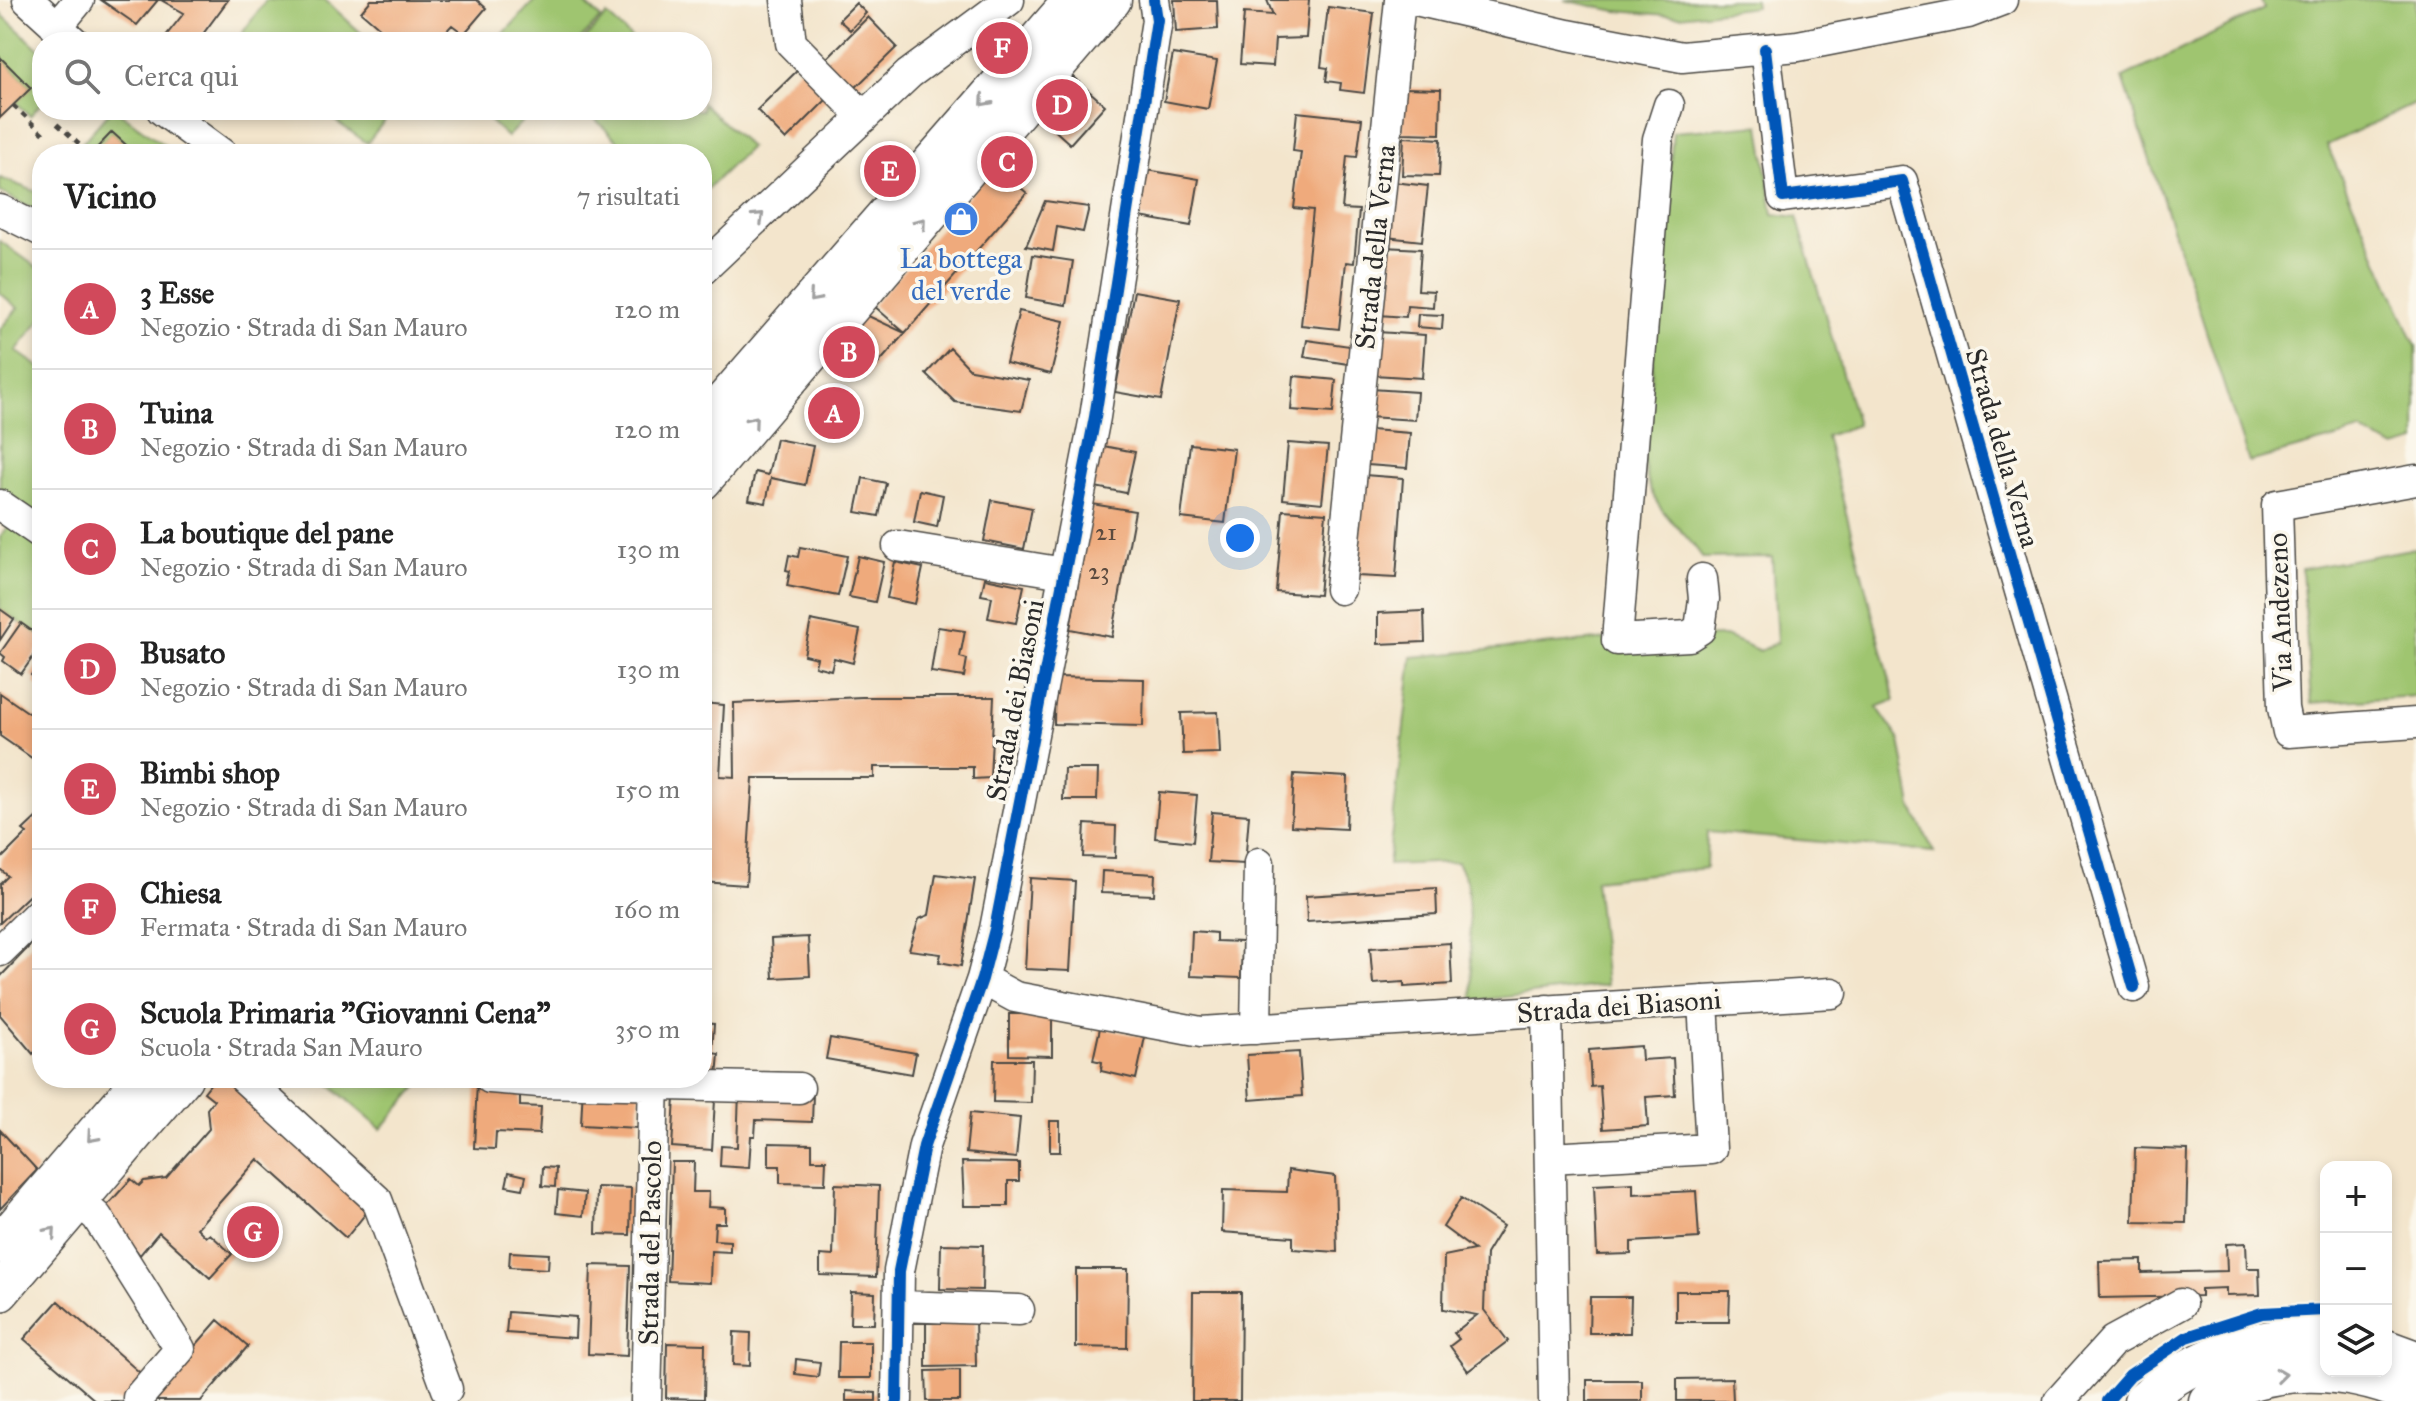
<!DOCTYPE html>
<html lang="it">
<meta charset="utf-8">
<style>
:root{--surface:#fff;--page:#f6f6f6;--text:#222;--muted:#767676;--line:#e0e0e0;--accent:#d1495b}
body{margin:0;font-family:"IM FELL Great Primer",serif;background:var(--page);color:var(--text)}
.controls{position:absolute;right:24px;bottom:24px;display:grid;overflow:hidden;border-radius:16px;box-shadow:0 4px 12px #0003}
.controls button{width:72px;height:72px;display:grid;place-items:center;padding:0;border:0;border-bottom:2px solid var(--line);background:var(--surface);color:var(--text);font:40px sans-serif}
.you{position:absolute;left:1240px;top:538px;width:28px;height:28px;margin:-20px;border:6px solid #fff;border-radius:50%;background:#1a73e8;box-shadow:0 0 0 12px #1a73e833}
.badge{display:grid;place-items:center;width:52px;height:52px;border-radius:50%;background:var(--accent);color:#fff;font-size:26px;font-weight:700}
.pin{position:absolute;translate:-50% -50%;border:4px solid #fff;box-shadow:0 2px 8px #0006}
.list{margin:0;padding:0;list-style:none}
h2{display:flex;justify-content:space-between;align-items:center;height:104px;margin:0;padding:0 32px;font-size:34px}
h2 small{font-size:26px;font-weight:400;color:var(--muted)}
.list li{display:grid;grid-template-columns:52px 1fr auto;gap:24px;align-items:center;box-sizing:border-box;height:120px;padding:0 32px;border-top:2px solid var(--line)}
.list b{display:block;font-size:30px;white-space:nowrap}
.list p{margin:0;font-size:26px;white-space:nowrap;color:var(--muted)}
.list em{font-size:26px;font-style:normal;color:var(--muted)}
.icon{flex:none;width:44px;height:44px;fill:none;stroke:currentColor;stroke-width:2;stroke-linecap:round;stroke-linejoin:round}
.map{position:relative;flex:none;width:2416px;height:1401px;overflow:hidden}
.search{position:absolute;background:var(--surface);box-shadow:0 4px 12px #0003;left:32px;top:32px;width:680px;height:88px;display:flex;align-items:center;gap:20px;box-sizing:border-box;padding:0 28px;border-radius:32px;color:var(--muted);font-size:30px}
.panel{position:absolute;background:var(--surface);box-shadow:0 4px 12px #0003;left:32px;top:144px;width:680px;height:944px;border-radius:32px}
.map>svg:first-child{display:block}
.green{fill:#9fc570;stroke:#65784e;stroke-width:2}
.building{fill:#efaa7b}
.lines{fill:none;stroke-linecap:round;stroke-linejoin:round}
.minor-casing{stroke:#494743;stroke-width:33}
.major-casing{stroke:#494743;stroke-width:41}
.path{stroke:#494743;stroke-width:4;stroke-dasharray:6 6;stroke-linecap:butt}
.minor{stroke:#fff;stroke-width:30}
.major{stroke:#fff;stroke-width:38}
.cycleway-casing{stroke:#fbf7ec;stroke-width:17}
.cycleway{stroke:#0057b8;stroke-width:12}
.oneway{stroke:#a0a0a0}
.labels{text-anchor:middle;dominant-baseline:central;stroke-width:7;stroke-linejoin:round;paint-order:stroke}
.number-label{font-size:24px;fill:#5c4b3f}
.street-label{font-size:28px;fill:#2b2b2b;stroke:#fbf7ec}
.shop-label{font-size:28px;fill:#366cbe;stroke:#fbf7ec}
</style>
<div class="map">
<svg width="2416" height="1401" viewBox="0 0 2416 1401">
<rect width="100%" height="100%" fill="#fbf7ec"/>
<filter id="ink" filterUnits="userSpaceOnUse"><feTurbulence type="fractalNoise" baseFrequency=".0125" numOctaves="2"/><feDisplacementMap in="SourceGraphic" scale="16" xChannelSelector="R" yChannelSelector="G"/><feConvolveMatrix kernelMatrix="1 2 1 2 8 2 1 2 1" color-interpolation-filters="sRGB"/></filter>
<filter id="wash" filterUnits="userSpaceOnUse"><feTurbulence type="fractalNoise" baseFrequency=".006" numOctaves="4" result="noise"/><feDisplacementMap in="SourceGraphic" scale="32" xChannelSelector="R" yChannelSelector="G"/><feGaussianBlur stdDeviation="1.8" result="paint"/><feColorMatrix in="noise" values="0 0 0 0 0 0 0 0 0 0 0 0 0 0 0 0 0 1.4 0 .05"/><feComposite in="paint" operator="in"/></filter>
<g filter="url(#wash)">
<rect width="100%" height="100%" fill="#f3e5cc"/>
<path class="green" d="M266 0H325L371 42H236Z
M535 0H581L601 18 578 42H496Z
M1564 0H1755L1756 7 1680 16 1616 11Z
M2261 0H2416V103L2327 145 2416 346V442L2395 448 2361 431 2249 462 2123 78 2264 9Z
M0 13 42 52V102L30 116 16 102 31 87 0 57Z
M607 15 636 42H582Z
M702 103 750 147 702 194V154H631L586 110H702Z
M111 110H116L176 154H136L112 132 94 152 83 142Z
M320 110H393L367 143Z
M478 110H533L507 137Z
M1760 125 1773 214 1797 217 1857 425 1826 436 1895 700 1877 707 1900 740 1912 807 1934 852 1707 832 1706 868 1595 880 1606 985 1473 1001 1467 882 1457 862 1388 865 1412 657 1609 639 1725 636 1760 651 1777 642 1772 557 1703 558C1676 518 1652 516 1644 463L1673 132Z
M0 178 37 192 42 187V214L0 192Z
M0 241 42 271V318L16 351 42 369V522L0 494V329L18 308 0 293Z
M9 524 42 546V638L0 609V537Z
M2416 548V696L2311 703 2302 569Z
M322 1078H425L381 1129Z"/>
<g id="blocks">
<path class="building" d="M101 0H158L137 25Z
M161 0H228L197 42H172L165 37 184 13Z
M371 0H477L486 8 464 34 452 25 436 42H396L361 12Z
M1174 0H1217L1218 29 1176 32Z
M1267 0H1309L1306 38 1275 39 1273 66 1240 64 1244 13 1273 15Z
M856 3 866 13 850 30 839 20Z
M1328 7 1374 13 1364 93 1340 90 1341 83 1326 81 1328 68 1321 67Z
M868 17 897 47 851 92 822 63Z
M1173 54 1217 61 1208 109 1164 101Z
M0 57 31 88 0 118Z
M803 65 832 94 786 140 757 110Z
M1073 77 1105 105 1070 144 1039 116Z
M1404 88 1441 89 1440 134 1402 133Z
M1297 112 1362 119 1357 157 1347 156 1342 209 1359 210 1354 263 1346 262 1339 329 1301 325 1313 210 1294 208 1301 152 1293 151Z
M112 132 136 154H91Z
M1404 137 1441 139 1439 176 1402 175Z
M995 166 1027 193 905 333 873 305Z
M1147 170 1199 179 1191 226 1140 217Z
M1393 182 1428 186 1422 241 1386 237Z
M1045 201 1089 207 1083 232 1057 227 1053 251 1026 246Z
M1384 247 1421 249 1418 290 1434 291 1433 307 1407 305 1406 317 1379 315Z
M1033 255 1073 261 1066 305 1026 298Z
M1134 291 1180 299 1161 400 1115 392Z
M1019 311 1064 321 1051 374 1006 363Z
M864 314 905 333 864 380 832 352Z
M1418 314 1443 315 1442 329 1417 327Z
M1377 332 1425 335 1422 378 1374 375Z
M1307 340 1350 346 1348 364 1304 357Z
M950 348 971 370 1029 380 1021 411 955 402 926 374Z
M1294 376 1336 380 1333 413 1291 410Z
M1371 389 1417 392 1415 420 1369 417Z
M1370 430 1410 433 1407 468 1368 465Z
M776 439 813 446 805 485 771 478 766 503 749 500 755 472 768 475Z
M1288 443 1328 446 1322 503 1283 499Z
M1190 444 1234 449 1225 523 1181 518Z
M1098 445 1135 452 1126 493 1090 486Z
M1364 475 1403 478 1396 578 1357 576Z
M863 478 886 483 879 516 856 512Z
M920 490 943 495 937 527 914 522Z
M992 500 1032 508 1024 549 984 541Z
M1092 504 1135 511 1112 637 1070 629Z
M1283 510 1326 513 1319 595 1276 592Z
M800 547 847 556 838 596 787 586 790 571 786 570 789 555 798 557Z
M858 556 884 562 875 602 849 597Z
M895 562 923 568 915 604 887 598Z
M985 578 1024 586 1016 623 988 618 992 597 981 595Z
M0 609 14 619 0 640Z
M1424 611 1425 642 1378 644V613Z
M811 620 860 630 853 663 834 658 831 670 815 666 817 658 804 655Z
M21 623 42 638V644L21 674 3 661 5 657 0 653Z
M938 627 965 631 960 657 967 659 964 677 931 672Z
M42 659V688L34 683 36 679 31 675Z
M1055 677 1144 679 1143 726 1054 724Z
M0 693 42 722V765L0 736Z
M862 697H994L990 778 973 779V767H874V778H753L746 885 702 882V703L724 705 720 776 735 777 734 703Z
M1218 712 1220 753 1183 754 1181 713Z
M1064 769H1098L1097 800H1063Z
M1294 774 1348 777 1346 829 1291 826Z
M1159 792 1197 795 1193 842 1155 838Z
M42 812V883L0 923V884L8 876 0 869V860L27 833 23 830Z
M1212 812 1249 815 1245 864 1208 862Z
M1085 824 1116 826 1115 858 1083 857Z
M1102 871 1155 874 1154 895 1101 893Z
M936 874 975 879 961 966 939 962 941 954 909 950 919 919 929 915Z
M1030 878 1075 881 1070 971 1025 969Z
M1436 888 1437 914 1307 922 1306 896Z
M1192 931 1216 933V941L1242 942 1241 978 1190 976Z
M42 933V1045L33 1054 0 1015V977Z
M808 937 810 976 773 978 771 939Z
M1450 943 1452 984 1404 987V982L1373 984 1370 948Z
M1009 1014H1052V1056L1009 1055Z
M702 1023 714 1024 712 1053 719 1054 717 1076 702 1075Z
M1100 1028 1145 1037 1136 1079 1101 1071 1102 1062 1093 1060Z
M830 1038 916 1053 912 1074 826 1059Z
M1641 1046 1642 1060 1673 1058 1675 1095 1646 1097 1648 1126 1603 1129 1600 1086 1591 1087 1589 1050Z
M1299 1052 1302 1096 1250 1100 1247 1055Z
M994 1060H1032L1031 1103 993 1102Z
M215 1078H235L374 1203 346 1238 258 1159 197 1228 206 1237 210 1234 232 1254 210 1278 159 1232 140 1255 104 1209 131 1179 139 1186 144 1181 166 1178 209 1129 207 1109 214 1100 204 1092Z
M477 1081 520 1090V1106L541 1107 539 1134 496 1132 495 1149 474 1148Z
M583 1085 640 1088 638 1128 581 1125Z
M739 1092 813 1094 812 1122 756 1120 755 1136H751L749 1168 720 1166 721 1146 737 1147Z
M675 1098 715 1100 712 1150 672 1147Z
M970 1113 1020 1118 1016 1158 966 1153Z
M1050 1121H1060V1152H1050Z
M0 1130 37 1170 0 1209Z
M769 1143 812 1144V1160H826L825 1184 780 1183V1166H769Z
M2135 1148 2188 1150 2186 1223 2133 1222Z
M672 1162H694L693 1192H709L708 1207 725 1208V1223H715L714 1240 730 1241V1252L711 1251 710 1283 668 1281Z
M962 1162 1019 1163V1181H1008V1206H964Z
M543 1167 556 1168 555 1187 542 1186Z
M1288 1170 1335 1176 1337 1252 1293 1249V1237L1222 1232 1223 1190 1287 1192Z
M509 1172 526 1176 523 1189 506 1186Z
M1633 1183V1194L1696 1191 1699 1238 1631 1242V1254L1597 1255 1594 1185Z
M835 1184 879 1186 876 1277 820 1275V1255L833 1256Z
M597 1187 631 1188 630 1235 596 1234Z
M558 1190 585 1193 583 1216 556 1213Z
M1461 1198 1503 1226 1486 1254 1484 1310 1508 1341 1468 1371 1450 1346 1459 1339 1454 1333 1477 1315 1443 1309 1444 1256 1474 1250 1443 1227Z
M2246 1243 2247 1268H2259L2260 1295 2226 1296V1288L2201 1289V1296L2100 1298 2099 1261 2142 1260V1273L2227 1271 2226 1244Z
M941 1244 983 1245 982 1290 940 1289Z
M510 1252 549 1254 548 1269 509 1267Z
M591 1265 630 1266 627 1356 588 1354Z
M1076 1269H1128L1127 1348 1076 1347Z
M1676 1291H1730L1729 1322H1676Z
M851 1292 875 1293 874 1324H850Z
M1193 1292H1241L1240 1401H1192Z
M1590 1297H1631L1630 1333H1589Z
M58 1301 146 1378 141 1401H96L24 1339Z
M508 1312 576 1317 575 1338 506 1333Z
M975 1316 976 1366 926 1367V1317Z
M218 1320 248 1346 201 1401H147Z
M734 1332 751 1333 750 1366 733 1365Z
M839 1342H871V1378H838Z
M667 1343 705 1344 704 1399 666 1398Z
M796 1359 820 1362 818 1377 795 1374Z
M960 1370V1401H927L926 1371Z
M1732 1378 1733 1401H1677V1379Z
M1587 1380H1642V1401H1587Z
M846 1391 876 1393V1401H846Z"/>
</g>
</g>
<g filter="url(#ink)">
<use href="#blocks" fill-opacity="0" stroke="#494743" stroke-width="2"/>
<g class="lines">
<defs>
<path id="minor" d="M28 0 74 42
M786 0 791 43 864 117
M1415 0 1568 35 1682 57 1798 46 1968 13 2002 0
M56 28 79 0
M1765 49 1783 197 1902 181 2134 987
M1669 105 1658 139 1617 640 1689 636 1700 629 1704 599 1702 579
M162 110 222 154
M0 210 42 231
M702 270 909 74 1009 0
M2416 480 2277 505 2283 708 2288 732 2416 723
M0 505 42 534
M898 546 1064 573
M1340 589 1400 0
M0 951 42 910
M982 979 1015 997 1201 1032 1832 993
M1547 1010 1554 1401
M1256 1029 1259 863
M244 1078 377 1200 447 1389
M490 1078 539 1082 799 1088
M1550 1158 1711 1149 1703 1001
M78 1200 97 1217 180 1349 138 1398
M899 1306 1019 1310
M646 1401 654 1078
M897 1401 899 1271 924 1146 982 979 995 929 1095 417 1157 20 1154 0
M2059 1401 2113 1341 2181 1304"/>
<path id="major" d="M702 426 1073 0
M702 481 1112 0
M0 1244 143 1078
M0 1292 183 1078
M2386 1349 2416 1360
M2143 1401C2190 1358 2263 1332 2326 1337
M2208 1401C2271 1361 2351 1367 2416 1397"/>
</defs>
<use href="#minor" class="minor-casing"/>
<use href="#major" class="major-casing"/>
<path class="path" d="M13 105 47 137
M57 124 90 154"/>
<use href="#minor" class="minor"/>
<use href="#major" class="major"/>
<defs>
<path id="cycleway" d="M1765 49 1783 197 1902 181 2134 987
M897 1401 899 1271 924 1146 982 979 995 929 1095 417 1157 20 1154 0
M2107 1401 2130 1375 2187 1337 2262 1313 2326 1310"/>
</defs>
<use href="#cycleway" class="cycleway-casing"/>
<use href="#cycleway" class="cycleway"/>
</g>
<defs><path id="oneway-chevron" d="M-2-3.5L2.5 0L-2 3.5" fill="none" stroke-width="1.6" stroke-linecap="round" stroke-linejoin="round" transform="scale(2)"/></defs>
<g class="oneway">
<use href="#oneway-chevron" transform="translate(985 101) rotate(131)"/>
<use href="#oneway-chevron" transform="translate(759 217) rotate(-43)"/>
<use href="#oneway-chevron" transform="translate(921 223) rotate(-50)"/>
<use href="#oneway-chevron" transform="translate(814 297) rotate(131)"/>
<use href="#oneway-chevron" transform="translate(753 421) rotate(-50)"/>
<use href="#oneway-chevron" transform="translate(92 1137) rotate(131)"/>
<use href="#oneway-chevron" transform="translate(51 1232) rotate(-49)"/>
<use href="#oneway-chevron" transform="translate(2281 1375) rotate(-7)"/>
</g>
</g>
<defs>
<symbol id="shop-disc" viewBox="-11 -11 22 22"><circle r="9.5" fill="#3f7fe0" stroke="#fbf7ec"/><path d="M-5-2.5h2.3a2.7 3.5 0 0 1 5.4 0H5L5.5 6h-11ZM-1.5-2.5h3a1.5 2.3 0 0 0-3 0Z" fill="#fff"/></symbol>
</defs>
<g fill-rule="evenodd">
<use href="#shop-disc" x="941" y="199" width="40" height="40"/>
</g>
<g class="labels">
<g class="number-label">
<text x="1106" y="532">21</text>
<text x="1099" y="571">23</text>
</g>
<g class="street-label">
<text transform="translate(1375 247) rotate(-84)">Strada della Verna</text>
<text transform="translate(2003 448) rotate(74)">Strada della Verna</text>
<text transform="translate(2280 612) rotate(-92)">Via Andezeno</text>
<text transform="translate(1015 700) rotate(-79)">Strada dei Biasoni</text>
<text transform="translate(1619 1006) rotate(-4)">Strada dei Biasoni</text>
<text transform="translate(650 1243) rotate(-89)">Strada del Pascolo</text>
</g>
<g class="shop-label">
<text x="961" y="258">La bottega<tspan x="961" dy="32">del verde</tspan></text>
</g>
</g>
</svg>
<div class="controls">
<button>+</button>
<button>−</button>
<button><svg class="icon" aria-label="layers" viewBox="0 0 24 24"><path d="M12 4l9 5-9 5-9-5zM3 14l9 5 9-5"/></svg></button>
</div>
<div class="you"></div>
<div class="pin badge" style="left:834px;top:413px">A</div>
<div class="pin badge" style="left:849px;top:352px">B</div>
<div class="pin badge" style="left:1007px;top:162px">C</div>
<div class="pin badge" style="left:1062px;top:105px">D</div>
<div class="pin badge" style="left:890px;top:171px">E</div>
<div class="pin badge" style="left:1002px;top:48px">F</div>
<div class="pin badge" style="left:253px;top:1232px">G</div>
<div class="search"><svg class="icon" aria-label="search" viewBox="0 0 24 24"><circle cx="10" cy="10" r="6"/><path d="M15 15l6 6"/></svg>Cerca qui</div>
<section class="panel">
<h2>Vicino<small>7 risultati</small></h2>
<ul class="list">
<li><span class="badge">A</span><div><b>3 Esse</b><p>Negozio · Strada di San Mauro</p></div><em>120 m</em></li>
<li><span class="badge">B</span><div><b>Tuina</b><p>Negozio · Strada di San Mauro</p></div><em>120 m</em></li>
<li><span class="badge">C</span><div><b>La boutique del pane</b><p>Negozio · Strada di San Mauro</p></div><em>130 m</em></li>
<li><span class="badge">D</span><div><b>Busato</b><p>Negozio · Strada di San Mauro</p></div><em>130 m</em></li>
<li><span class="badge">E</span><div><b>Bimbi shop</b><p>Negozio · Strada di San Mauro</p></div><em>150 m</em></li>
<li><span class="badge">F</span><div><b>Chiesa</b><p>Fermata · Strada di San Mauro</p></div><em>160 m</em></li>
<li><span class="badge">G</span><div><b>Scuola Primaria &quot;Giovanni Cena&quot;</b><p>Scuola · Strada San Mauro</p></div><em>350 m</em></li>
</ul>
</section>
</div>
